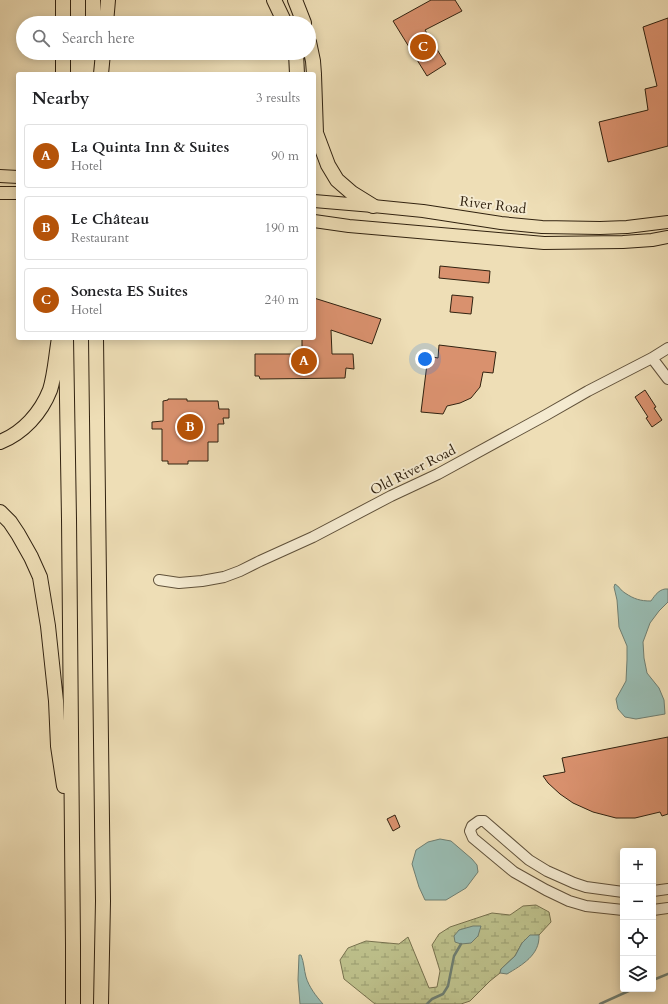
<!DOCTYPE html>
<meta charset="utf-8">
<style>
:root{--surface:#fff;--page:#f2f2f2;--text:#202124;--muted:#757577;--line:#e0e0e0;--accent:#b45309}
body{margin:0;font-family:Cardo,serif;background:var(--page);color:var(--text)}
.controls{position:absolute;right:12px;bottom:12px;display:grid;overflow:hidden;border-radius:4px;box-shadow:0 2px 10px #0003}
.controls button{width:36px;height:36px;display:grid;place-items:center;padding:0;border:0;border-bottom:1px solid var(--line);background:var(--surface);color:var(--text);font:20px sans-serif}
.you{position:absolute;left:425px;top:359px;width:14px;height:14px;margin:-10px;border:3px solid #fff;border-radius:50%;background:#1a73e8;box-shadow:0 0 0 6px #1a73e833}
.badge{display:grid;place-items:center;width:26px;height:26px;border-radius:50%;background:var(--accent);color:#fff;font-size:13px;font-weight:700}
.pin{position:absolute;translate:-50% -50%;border:2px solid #fff;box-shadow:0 1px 4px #0006}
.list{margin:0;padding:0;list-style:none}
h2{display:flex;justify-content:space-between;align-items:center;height:52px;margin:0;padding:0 16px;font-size:17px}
h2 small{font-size:13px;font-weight:400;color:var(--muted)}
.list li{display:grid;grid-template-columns:26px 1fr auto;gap:12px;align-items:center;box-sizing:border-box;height:64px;margin:0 8px 8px;padding:0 8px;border:1px solid var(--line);border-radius:4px}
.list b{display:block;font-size:15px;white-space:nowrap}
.list p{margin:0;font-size:13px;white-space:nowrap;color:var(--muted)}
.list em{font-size:13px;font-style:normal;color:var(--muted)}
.icon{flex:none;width:22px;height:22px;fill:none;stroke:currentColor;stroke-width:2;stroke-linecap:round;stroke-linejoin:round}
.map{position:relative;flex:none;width:668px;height:1004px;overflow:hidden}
.search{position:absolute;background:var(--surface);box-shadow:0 2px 10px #0003;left:16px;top:16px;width:300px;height:44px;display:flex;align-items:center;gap:10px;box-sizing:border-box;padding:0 14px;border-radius:22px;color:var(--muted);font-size:15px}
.panel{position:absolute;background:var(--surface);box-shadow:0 2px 10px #0003;left:16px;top:72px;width:300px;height:268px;border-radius:4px}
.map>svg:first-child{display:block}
.wetland{fill:url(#wetland-marsh);stroke:#77714e}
.water{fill:#99bcb2;stroke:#6f7e71}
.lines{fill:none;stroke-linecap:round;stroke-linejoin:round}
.stream{stroke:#6f7e71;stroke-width:2.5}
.building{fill:#d9916e;stroke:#312210}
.minor-casing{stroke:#60513a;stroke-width:12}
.major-casing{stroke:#312210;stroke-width:14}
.highway-casing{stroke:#312210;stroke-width:16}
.minor{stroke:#f4ead0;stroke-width:10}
.major{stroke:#eedeb6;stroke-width:12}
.highway{stroke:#eedeb6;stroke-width:14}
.labels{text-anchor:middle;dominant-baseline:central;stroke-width:4;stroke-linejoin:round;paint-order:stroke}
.street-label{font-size:14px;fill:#312210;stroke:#f4ead0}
</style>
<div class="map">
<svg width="668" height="1004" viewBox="0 0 668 1004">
<defs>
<pattern id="wetland-marsh" width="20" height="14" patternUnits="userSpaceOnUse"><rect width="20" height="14" fill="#bdc08b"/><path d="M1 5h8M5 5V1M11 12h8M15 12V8" fill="none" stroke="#9a9c70"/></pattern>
</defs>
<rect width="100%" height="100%" fill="#eedeb6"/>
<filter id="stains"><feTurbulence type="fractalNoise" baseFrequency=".005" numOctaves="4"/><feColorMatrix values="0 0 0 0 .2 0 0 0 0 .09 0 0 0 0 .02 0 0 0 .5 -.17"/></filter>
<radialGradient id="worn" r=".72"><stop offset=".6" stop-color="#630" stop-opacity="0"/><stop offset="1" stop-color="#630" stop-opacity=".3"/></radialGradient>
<path class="wetland" d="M536 905 549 912 551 922 539 935 530 936 522 943 515 956 501 969 500 973 490 981 470 1001 461 1004H375L344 979 340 960 348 948 366 941 399 944 408 937 429 988 437 987 440 971 432 945 439 934 450 927 492 913 510 915 523 906Z"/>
<path class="water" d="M615 584C619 586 621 591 625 593 634 599 640 601 651 601 655 595 660 588 668 589V602L659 611 650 623 643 642 644 658 647 673 659 688 664 700 665 714 636 719 625 717 618 709 616 699 626 681 627 660V646L619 627 617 600 614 587Z
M440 839 451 841 472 859 477 865 478 872 466 888 446 900H425L419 887 412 864 416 850 428 842Z
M473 926H481L478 936 471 943 461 944 455 942 454 936 459 930Z
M530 935H539C540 955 522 965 507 974L500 973 501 969 515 956 522 943Z
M299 955H301C304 962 304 970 306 977 309 987 316 996 323 1004H300L298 980Z"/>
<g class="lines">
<path class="stream" d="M653 980 668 974
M427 1004 432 999 443 994 448 986 454 956 461 944
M600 1004 633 989"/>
</g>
<path class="building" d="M431 0H455L462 11 425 30 446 64 427 76 393 21Z
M668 18V146L608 162 599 122 648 110 645 89 657 86 643 27Z
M440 266 490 271 489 283 439 278Z
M452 295 473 297 471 314 450 312Z
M314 298 381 319 372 344 331 330 332 354H353L354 369 346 368 345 378 260 379 259 376H255V354H302V338H314Z
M439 345 496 352 493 373 483 372 480 387 471 398 460 403 447 406 443 414 421 412 428 356 438 358Z
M645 390 656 407 654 408 662 420 652 427 646 418 648 417 635 397Z
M168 399H187V401H218L219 409H229V418H223L224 424H218V442H208V461H188V464H168V461H162V429H152V422L163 421V401L168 400Z
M668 737V814L662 816 660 812 635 818H616L593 812 573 803 560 794 548 783 543 776 565 772 562 758Z
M395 815 400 827 393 831 387 819Z"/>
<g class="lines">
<defs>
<path id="minor" d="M652 358 668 379
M159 580 179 583 202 581 224 577 240 571 260 561 313 537 391 496 438 474 546 415 588 391 652 358 668 348
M653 891 668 889
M623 892 586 887 574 883 547 871 529 860 484 821H479L472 826 470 831 473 838 514 872 546 890 569 901 586 906 623 910
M653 910 668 908"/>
<path id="major" d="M0 176 18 177
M0 193H18
M314 201 373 206 423 211 501 223 542 227 600 228 627 227 668 222
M314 221 349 226 544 243 623 242 652 240 668 237"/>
<path id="highway" d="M63 0V23
M93 0V23
M274 0 285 23
M295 0 304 23
M106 23 108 0
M309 42 313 61 314 74
M63 53V74
M296 53 297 74
M101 74 103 53
M314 75 316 133 314 142
M316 133 328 165 337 180 352 193 373 206
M66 338 69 519 73 944V1004
M96 338 103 901 101 1004
M0 442C23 433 41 413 50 390 55 374 56 355 59 338
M0 512 10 522 18 534 31 557 40 577 48 626 56 701 58 746 64 786"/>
</defs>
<use href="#minor" class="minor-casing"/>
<use href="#major" class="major-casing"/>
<use href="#highway" class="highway-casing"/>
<use href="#minor" class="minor"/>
<use href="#major" class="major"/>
<use href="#highway" class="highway"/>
</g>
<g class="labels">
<g class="street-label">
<text transform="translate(493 205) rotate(7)">River Road</text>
<text transform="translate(413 470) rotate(-27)">Old River Road</text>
</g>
</g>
<rect width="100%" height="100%" filter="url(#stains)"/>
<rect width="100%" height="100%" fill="url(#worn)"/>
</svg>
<div class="controls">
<button>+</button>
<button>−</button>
<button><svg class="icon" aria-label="locate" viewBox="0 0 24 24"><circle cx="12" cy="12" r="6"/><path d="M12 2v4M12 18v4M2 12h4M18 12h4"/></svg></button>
<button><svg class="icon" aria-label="layers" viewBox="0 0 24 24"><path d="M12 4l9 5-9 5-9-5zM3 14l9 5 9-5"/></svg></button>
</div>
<div class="you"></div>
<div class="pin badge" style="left:304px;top:361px">A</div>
<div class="pin badge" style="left:190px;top:427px">B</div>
<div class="pin badge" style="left:423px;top:47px">C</div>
<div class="search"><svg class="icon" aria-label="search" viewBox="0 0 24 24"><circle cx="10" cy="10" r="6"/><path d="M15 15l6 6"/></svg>Search here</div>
<section class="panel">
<h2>Nearby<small>3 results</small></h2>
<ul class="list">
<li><span class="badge">A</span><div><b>La Quinta Inn &amp; Suites</b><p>Hotel</p></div><em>90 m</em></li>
<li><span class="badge">B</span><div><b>Le Château</b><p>Restaurant</p></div><em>190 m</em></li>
<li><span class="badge">C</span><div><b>Sonesta ES Suites</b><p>Hotel</p></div><em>240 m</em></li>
</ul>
</section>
</div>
